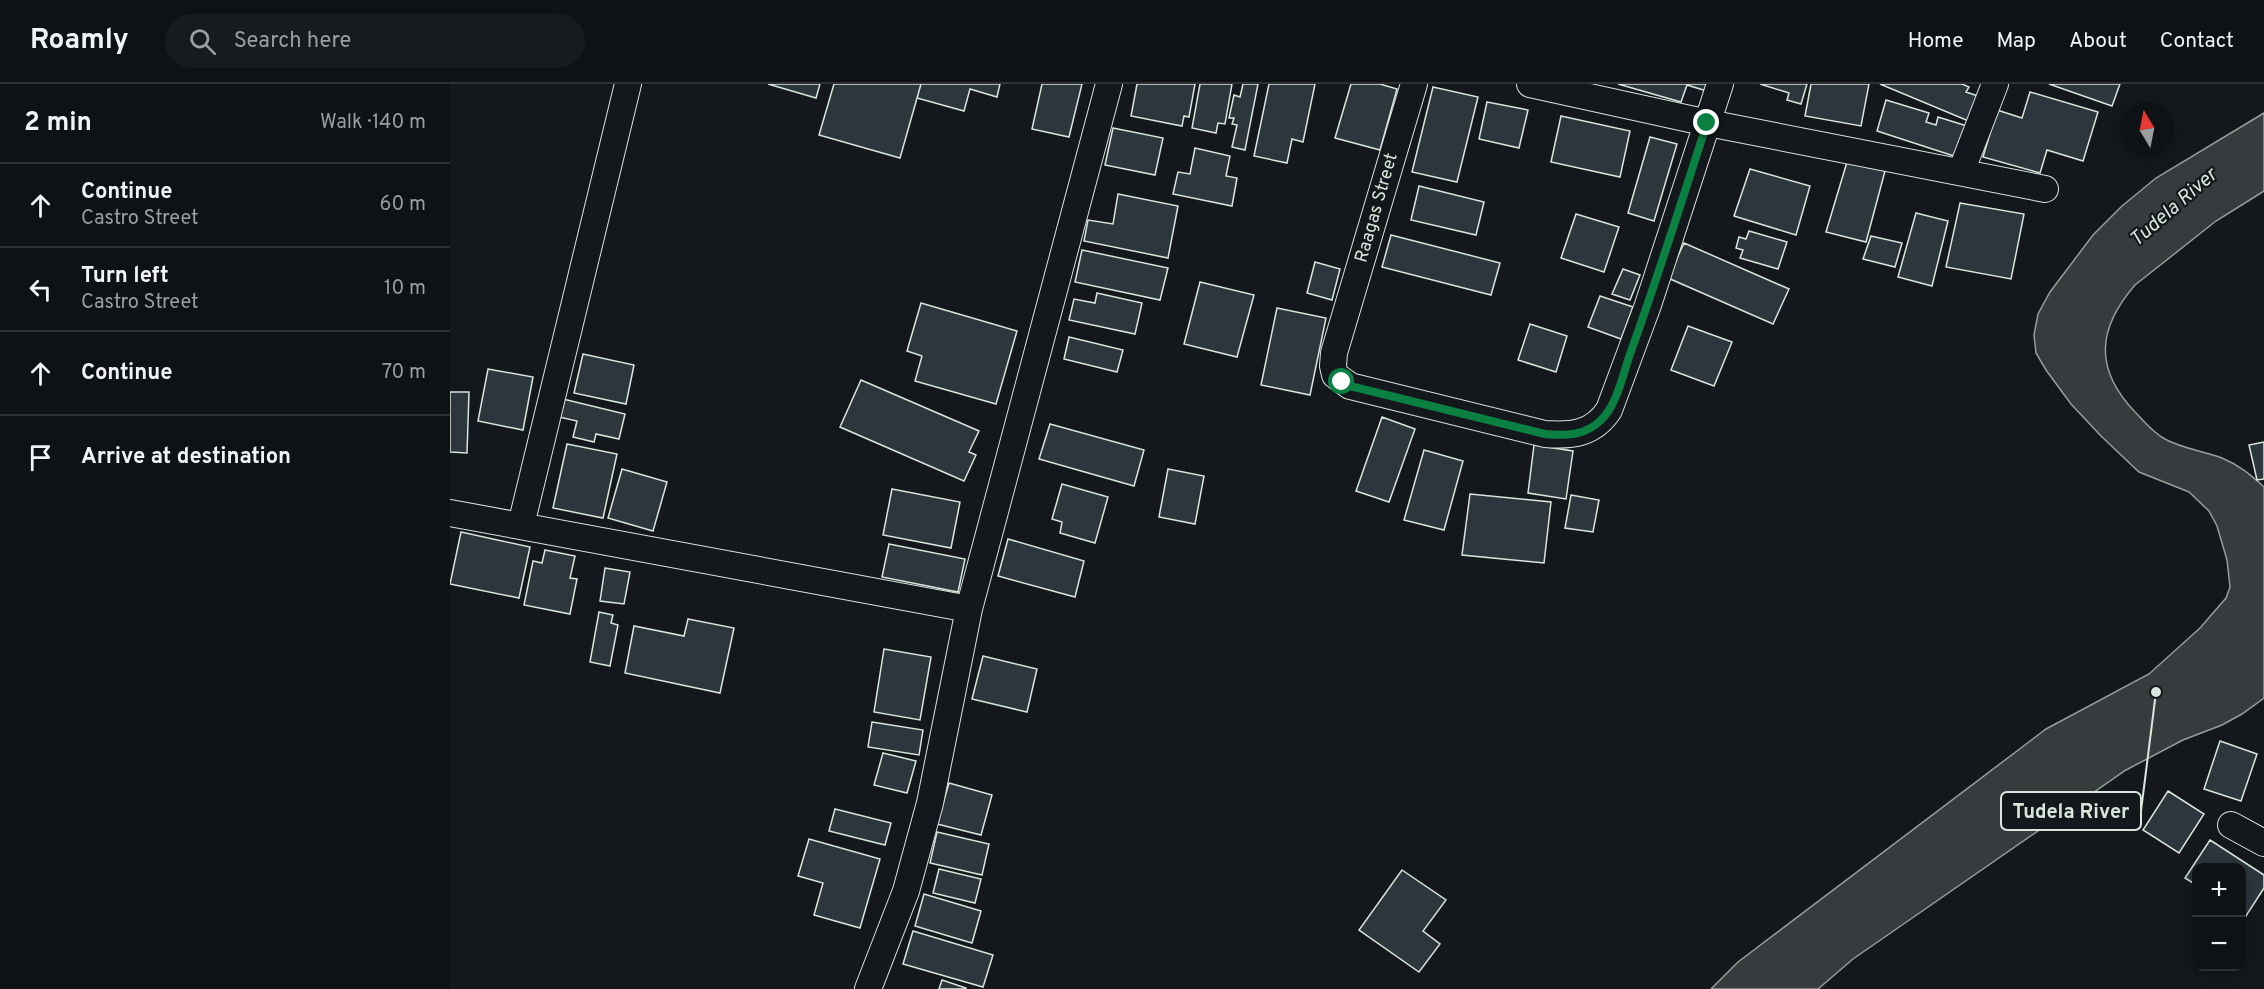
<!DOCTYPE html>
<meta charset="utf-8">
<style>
:root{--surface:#0f1215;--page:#181b1e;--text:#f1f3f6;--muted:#9b9ea0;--line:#2f3234}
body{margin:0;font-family:Overpass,sans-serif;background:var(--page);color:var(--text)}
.controls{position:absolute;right:18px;bottom:18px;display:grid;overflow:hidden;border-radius:12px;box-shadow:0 3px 15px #0003}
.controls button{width:54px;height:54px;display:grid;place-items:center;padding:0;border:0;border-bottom:2px solid var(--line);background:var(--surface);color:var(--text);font:30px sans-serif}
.compass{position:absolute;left:1670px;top:18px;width:54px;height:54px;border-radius:50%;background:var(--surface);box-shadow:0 3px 15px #0003;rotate:350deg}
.stop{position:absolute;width:18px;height:18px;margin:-14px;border:4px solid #0b8043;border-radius:50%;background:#fff}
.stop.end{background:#0b8043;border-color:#fff;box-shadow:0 2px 6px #0008}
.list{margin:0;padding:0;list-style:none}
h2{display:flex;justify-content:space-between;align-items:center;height:78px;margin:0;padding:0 24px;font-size:26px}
h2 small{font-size:20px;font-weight:400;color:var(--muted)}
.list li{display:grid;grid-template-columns:39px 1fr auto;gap:18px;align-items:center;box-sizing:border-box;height:84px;padding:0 24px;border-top:2px solid var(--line)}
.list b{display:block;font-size:22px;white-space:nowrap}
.list p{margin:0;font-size:20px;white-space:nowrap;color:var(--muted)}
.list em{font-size:20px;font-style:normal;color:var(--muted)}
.icon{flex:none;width:33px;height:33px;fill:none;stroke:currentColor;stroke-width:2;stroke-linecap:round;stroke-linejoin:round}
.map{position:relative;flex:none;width:1814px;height:905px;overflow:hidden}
header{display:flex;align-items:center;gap:36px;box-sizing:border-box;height:84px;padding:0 30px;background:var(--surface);border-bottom:2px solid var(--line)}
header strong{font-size:28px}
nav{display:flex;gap:33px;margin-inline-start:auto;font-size:21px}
.search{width:420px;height:54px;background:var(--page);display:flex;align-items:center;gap:15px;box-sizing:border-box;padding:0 21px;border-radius:33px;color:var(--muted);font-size:22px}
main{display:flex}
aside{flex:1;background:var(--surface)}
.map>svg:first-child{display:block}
.water{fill:#363b3e;stroke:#939e99;stroke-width:1.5}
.building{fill:#2c363c;stroke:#d8e6dc;stroke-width:1.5}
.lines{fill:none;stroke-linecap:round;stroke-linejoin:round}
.minor-casing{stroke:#d8e6dc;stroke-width:28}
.minor{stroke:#14181c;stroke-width:26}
.route{stroke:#0b8043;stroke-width:8}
.labels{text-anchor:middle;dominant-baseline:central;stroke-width:4.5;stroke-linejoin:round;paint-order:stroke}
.street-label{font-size:18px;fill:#d8e6dc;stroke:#14181c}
.water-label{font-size:20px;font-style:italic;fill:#d8e6dc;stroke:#14181c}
.leader{fill:none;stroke:#d8e6dc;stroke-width:2}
.callout-dot{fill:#d8e6dc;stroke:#14181c;stroke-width:2}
.callout{fill:#14181c;stroke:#d8e6dc;stroke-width:2}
.callout-label{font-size:20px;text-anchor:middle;font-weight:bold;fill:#d8e6dc}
</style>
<header>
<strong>Roamly</strong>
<div class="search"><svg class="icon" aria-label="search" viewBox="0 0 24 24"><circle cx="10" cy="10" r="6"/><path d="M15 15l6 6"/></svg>Search here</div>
<nav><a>Home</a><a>Map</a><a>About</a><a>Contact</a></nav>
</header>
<main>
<aside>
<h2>2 min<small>Walk · 140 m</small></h2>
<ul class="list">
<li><svg class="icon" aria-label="ahead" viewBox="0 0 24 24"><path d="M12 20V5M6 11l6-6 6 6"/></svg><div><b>Continue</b><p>Castro Street</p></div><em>60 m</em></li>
<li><svg class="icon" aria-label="left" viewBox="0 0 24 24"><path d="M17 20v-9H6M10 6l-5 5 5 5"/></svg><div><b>Turn left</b><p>Castro Street</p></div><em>10 m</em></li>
<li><svg class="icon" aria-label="ahead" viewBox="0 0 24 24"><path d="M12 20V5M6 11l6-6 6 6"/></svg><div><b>Continue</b></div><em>70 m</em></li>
<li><svg class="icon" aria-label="arrive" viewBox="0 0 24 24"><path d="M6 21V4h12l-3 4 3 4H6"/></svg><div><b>Arrive at destination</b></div></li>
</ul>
</aside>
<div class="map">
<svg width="1814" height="905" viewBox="0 0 1814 905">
<rect width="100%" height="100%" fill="#14181c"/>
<path class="water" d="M1814 29V107L1766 137 1685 201C1647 245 1644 285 1685 328 1694 337 1703 349 1715 355 1733 365 1754 367 1772 374 1789 381 1801 391 1814 403V614L1792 630 1772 641 1733 656 1676 686 1403 875 1368 905H1261L1288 878 1596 645 1699 590 1750 544 1776 514 1780 503 1777 476 1767 442 1759 427 1739 408 1689 388 1651 352 1621 320 1596 286 1586 269 1584 251 1588 230 1600 208 1643 151 1672 122 1706 94Z"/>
<path class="building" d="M318 0H370L366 14Z
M384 0H471L450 74 369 51Z
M471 0H550L547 13 520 5 514 27 467 14Z
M592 0H632L619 53 582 45Z
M687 0H745L739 33 734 32 732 42 681 32Z
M750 0H782L775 40 768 39 766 49 742 44Z
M793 0H808L795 66 782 63 787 41 782 40 784 34H779L784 11 790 13Z
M819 0H865L853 58 842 55 837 79 804 72Z
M901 0H930L947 5 930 66 885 54Z
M1168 0H1263L1260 8 1237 1 1231 18Z
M1310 0H1357L1351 20 1337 16 1339 9Z
M1361 0H1419L1411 42 1355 32Z
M1430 0H1512L1519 3 1516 8 1531 13 1521 38Z
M1599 0H1670L1662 22Z
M983 3 1028 13 1007 98 962 88Z
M1580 8 1648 28 1633 77 1597 66 1590 89 1533 73 1547 26 1572 34Z
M1436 16 1479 29 1476 38 1486 41 1488 33 1517 42 1507 73 1427 47Z
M1037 18 1078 26 1069 64 1029 55Z
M1111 32 1180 47 1170 93 1101 78Z
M663 44 713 54 705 91 655 81Z
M1200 53 1227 60 1204 137 1178 129Z
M745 64 780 72 776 92 787 94 782 122 723 110 728 88 740 90Z
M1397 78 1435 87 1416 158 1376 148Z
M1300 85 1360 102 1346 151 1284 132Z
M969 102 1034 118 1026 151 961 136Z
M668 110 728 122 718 174 634 157 638 136 663 140Z
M1510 119 1574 130 1561 195 1496 183Z
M1466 129 1498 137 1482 202 1448 193Z
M1126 130 1169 143 1154 188 1111 174Z
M1299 147 1337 158 1328 185 1290 174 1293 166 1286 164 1289 153 1296 155Z
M941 151 1050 179 1041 211 932 183Z
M1421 152 1452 159 1445 183 1413 175Z
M1234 159 1339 205 1323 240 1218 194Z
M632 166 718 184 710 216 625 198Z
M865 178 890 185 882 216 857 209Z
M1173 185 1190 191 1180 216 1162 210Z
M750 198 804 211 787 273 734 260Z
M647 209 692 219 685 250 619 236 624 215 645 219Z
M1150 212 1183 223 1171 255 1138 243Z
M471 219 567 247 546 320 465 297 472 272 457 267Z
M827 224 876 234 860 311 811 301Z
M1080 240 1117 252 1106 288 1068 276Z
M1238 242 1282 258 1264 302 1221 286Z
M619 253 673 266 667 288 614 275Z
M133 270 184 281 176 320 124 309Z
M38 285 83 293 73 346 28 337Z
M411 296 529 347 519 368 526 371 514 397 390 343Z
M0 308H19L17 369 0 368Z
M113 315 175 330 169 355 146 350 144 358 123 353 127 337 109 333Z
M932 333 965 345 939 418 906 407Z
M600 340 694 366 684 402 589 375Z
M1814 358V395L1807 396 1799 361Z
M117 360 167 370 153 434 103 424Z
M1084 361 1123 367 1116 415 1078 409Z
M974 366 1013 377 994 446 954 436Z
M172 385 217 398 203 447 158 434Z
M718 385 754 392 745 440 709 433Z
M612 400 658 413 645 459 610 449 612 438 602 435Z
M442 405 510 418 501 464 433 451Z
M1020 410 1101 418 1094 479 1012 471Z
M1121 411 1149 416 1143 448 1115 444Z
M11 448 80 463 69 514 0 500Z
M558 455 634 477 625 513 548 492Z
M439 460 515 475 508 508 432 493Z
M95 466 125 472 120 494 127 495 120 530 74 521 83 477 92 479Z
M155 484 180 488 174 520 150 517Z
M149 528 163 531 161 539 168 541 160 582 140 578Z
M238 535 284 544 270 609 175 589 184 542 234 552Z
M434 565 481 573 470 636 424 628Z
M533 572 587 585 577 628 522 615Z
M422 638 473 646 469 671 418 663Z
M1770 657 1807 670 1791 717 1754 705Z
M433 669 466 677 457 709 424 701Z
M499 699 542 711 531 751 487 740Z
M1718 707 1754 730 1729 769 1693 746Z
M385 725 441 739 435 761 379 747Z
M487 748 539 760 532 791 480 779Z
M359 755 430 775 410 844 364 831 373 799 348 792Z
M1760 756 1814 791V804L1796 832 1792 829V784H1746V801L1735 794Z
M489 785 531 795 525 819 483 809Z
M952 786 996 816 973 847 990 860 969 888 909 846Z
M474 810 531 827 522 859 465 842Z
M463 847 543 871 533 903 453 880Z
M492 896 516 904 515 905H489Z"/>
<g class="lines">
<defs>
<path id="minor" d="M964 0 884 269 883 282 885 291 900 302 1095 350C1122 352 1143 350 1159 326L1198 221 1270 0
M1080 0 1258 39 1595 105
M1511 88 1545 0
M0 429 519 525
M71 441 178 0
M1781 741 1814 759
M418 905 456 807 480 719 519 525 659 0"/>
</defs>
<use href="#minor" class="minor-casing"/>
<use href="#minor" class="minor"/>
</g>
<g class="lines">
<path class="route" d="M892 298 900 302 1095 350C1116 352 1135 352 1151 336 1167 321 1173 290 1180 270 1208 193 1232 116 1257 39"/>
</g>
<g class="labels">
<g class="street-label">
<text transform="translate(927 124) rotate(-74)">Raagas Street</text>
</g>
<g class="water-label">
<text transform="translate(1724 124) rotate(-41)">Tudela River</text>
</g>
</g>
<path class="leader" d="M1706 608L1691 727"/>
<circle class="callout-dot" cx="1706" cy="608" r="6"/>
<rect class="callout" x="1551" y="708" width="140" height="38" rx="6"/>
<g class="callout-label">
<text x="1621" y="734">Tudela River</text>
</g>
</svg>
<div class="controls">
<button>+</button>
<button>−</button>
</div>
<svg class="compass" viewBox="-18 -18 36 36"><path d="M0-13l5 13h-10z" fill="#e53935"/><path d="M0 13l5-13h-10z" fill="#9b9ea0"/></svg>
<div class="stop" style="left:892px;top:298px"></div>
<div class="stop end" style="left:1257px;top:39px"></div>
</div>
</main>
